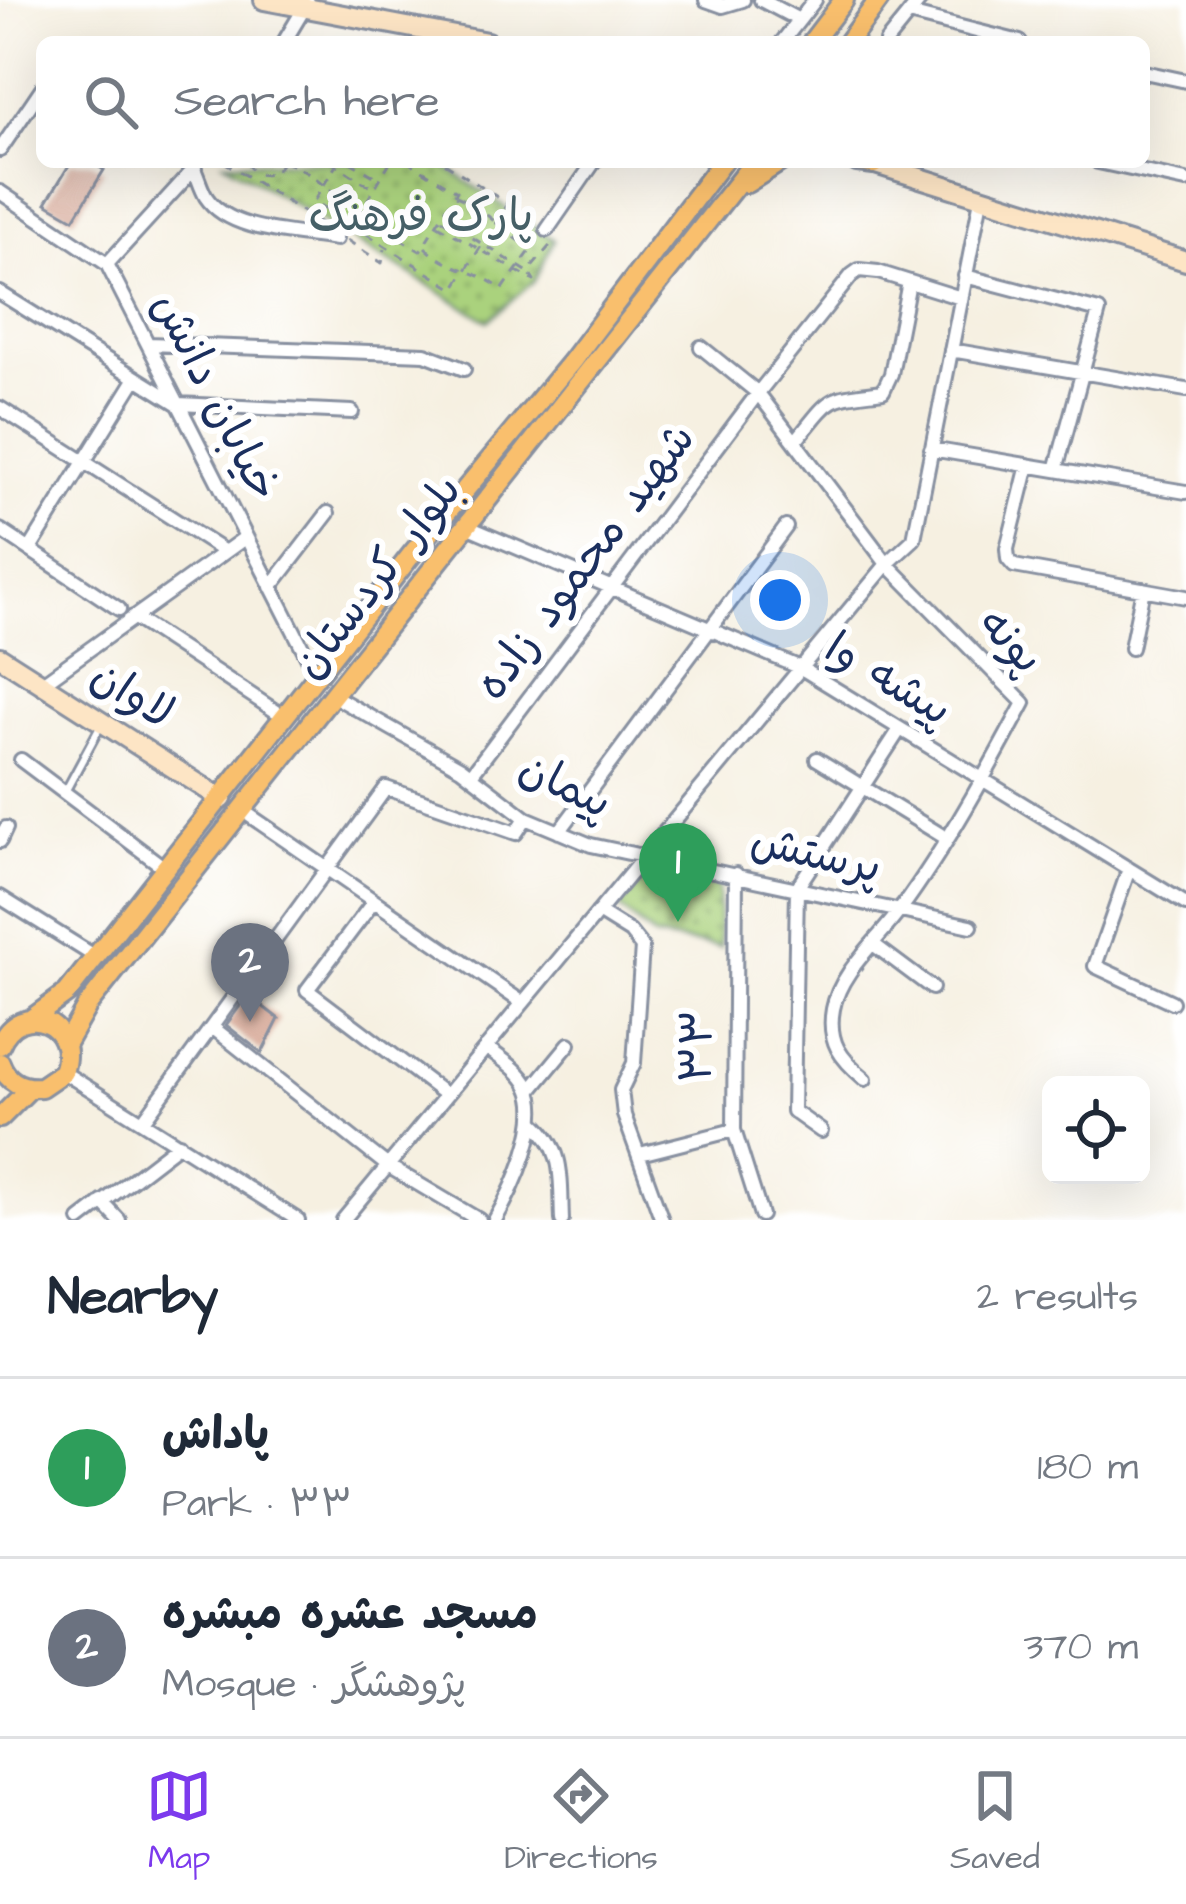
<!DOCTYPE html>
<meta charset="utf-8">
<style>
:root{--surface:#fff;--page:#f6f6f7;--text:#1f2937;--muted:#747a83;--line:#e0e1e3;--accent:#7c3aed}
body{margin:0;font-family:"Architects Daughter","Playpen Sans Arabic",sans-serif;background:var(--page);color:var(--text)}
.controls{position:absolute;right:36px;bottom:36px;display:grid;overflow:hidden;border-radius:18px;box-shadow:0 12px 48px #0002}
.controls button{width:108px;height:108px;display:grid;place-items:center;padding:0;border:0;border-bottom:3px solid var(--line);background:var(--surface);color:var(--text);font:60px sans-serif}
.you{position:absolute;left:780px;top:600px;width:42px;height:42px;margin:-30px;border:9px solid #fff;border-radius:50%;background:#1a73e8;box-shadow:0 0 0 18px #1a73e833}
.badge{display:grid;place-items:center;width:78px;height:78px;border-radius:50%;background:var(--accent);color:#fff;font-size:39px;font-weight:700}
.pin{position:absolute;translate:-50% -99px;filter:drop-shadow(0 3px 6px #0008)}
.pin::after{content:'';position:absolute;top:63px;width:42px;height:36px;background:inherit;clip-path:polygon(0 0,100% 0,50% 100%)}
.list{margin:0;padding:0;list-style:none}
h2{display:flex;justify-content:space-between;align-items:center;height:156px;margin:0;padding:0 48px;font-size:51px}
h2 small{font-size:39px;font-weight:400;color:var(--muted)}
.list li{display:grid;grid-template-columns:78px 1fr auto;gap:36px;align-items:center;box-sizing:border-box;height:180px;padding:0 48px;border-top:3px solid var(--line)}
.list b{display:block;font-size:45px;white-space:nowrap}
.list p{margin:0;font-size:39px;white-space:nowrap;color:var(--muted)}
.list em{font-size:39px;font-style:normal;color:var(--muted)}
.icon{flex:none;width:66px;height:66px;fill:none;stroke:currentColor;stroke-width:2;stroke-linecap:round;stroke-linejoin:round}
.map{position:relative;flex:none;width:1186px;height:1220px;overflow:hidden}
.search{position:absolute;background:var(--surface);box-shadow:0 12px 48px #0002;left:36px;right:36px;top:36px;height:132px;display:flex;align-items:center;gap:30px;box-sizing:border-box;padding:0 42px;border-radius:18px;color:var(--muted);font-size:45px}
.sheet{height:516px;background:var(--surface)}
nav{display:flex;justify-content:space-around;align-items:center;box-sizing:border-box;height:168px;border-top:3px solid var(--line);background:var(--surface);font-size:33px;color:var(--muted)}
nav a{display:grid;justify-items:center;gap:6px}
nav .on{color:var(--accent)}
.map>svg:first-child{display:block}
.park{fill:url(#park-dots);stroke:#62806e;stroke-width:3}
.building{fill:#d4a390}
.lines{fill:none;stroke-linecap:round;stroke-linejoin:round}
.lane-casing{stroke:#8890a0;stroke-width:12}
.street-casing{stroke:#8890a0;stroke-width:18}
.secondary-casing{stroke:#8890a0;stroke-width:24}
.primary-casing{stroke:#8890a0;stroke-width:24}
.path{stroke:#8890a0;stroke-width:3;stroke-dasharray:9 9;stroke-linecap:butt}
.lane{stroke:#fff;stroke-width:6}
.street{stroke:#fff;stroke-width:12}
.secondary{stroke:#fde5c5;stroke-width:18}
.primary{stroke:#f9bf6d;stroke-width:18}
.labels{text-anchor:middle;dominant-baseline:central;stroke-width:12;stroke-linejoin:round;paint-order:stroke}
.park-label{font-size:45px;fill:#466067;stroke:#fff}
.street-label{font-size:45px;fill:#1b2f5e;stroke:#fff}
</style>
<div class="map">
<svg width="1186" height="1220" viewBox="0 0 1186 1220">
<defs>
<pattern id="park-dots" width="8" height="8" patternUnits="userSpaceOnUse" patternTransform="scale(3)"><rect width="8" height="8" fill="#aad27d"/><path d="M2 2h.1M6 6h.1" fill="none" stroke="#8aab6a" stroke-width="1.8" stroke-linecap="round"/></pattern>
</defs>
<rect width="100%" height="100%" fill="#fff"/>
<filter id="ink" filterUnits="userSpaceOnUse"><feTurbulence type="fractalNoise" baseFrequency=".00833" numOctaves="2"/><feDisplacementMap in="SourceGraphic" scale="24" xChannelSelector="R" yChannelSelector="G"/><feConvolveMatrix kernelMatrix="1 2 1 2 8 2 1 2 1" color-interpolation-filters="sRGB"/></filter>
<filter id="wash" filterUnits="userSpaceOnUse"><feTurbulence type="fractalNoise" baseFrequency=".004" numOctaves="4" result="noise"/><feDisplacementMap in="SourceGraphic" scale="48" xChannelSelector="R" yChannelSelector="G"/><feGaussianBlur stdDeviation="2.7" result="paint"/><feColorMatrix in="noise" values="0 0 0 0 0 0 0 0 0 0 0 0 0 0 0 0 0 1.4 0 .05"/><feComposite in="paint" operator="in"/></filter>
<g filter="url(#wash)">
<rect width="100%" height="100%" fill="#f6f0e1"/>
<path class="park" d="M224 162H438L554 240 534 281 488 321Z
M650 874 718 885 720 947 654 937 618 907Z"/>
<g id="blocks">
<path class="building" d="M71 162H91L104 170 74 219 46 203Z
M248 995 279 1019 262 1053 226 1025Z"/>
</g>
</g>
<g filter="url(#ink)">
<use href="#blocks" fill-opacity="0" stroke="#8890a0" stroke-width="3"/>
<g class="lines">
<defs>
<path id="lane" d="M66 790 100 727"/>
<path id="street" d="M706 0 723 6 743 0
M761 0 799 20
M909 14 1020 42
M284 42 308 2
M782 42 815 0
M886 42 920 0
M1144 72 1186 81
M0 150 42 88
M1098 162 1186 181
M194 169C198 177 201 189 206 197 230 233 297 232 336 239
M0 192 107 264 317 676
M547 230 594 162
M107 264 195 168
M965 276 1099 311 1056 470
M0 293 178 404 352 412
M148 344 425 354 464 369
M701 347 758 393 887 564 1024 703C986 774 947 846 900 910 878 941 840 971 833 1009 827 1042 841 1059 865 1079
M951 350 1186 390
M0 408 225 552
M795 442C834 394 824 399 883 391L891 374 909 282
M931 449 1186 492
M1028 465 1007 549 1008 559 1014 566 1186 597
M466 526 801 668 1186 904
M0 530 119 609
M30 549 136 378
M271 587 328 513
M133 617 286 718
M1131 648 1143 589
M41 684 246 537
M334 696 461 768 526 818 591 845 971 926
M817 759 946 838
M21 760 166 869
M471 775 758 393 852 275 859 270 878 272 961 298
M243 811 523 1003
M559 832 786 527
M0 841 6 828
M1129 869 1095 966 1172 1002
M736 874 734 1130 761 1215
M0 897 96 957
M374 901 307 990 446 1095
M598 912 630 932 642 947 634 1063 621 1090 624 1115 662 1220
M873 944 932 988
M212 1027 388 1166 479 1220
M486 1047C500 1058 520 1070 528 1086 546 1120 513 1189 495 1220
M63 1072 298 1220
M531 1090 569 1044
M143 1121 386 788 516 833 526 818
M533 1122C566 1151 560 1179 562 1220
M821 1131 793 1111 797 888 900 729
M640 1154 734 1130
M102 1202 119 1220
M80 1220 179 1144
M343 1220 887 564 914 539 981 199"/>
<path id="secondary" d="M264 0 487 42
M869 162 1186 261
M0 657 222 799"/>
<path id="primary" d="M812 42 844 0
M848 42 879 0
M857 162 874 164
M747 183 780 162
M30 1020 67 993 412 554 571 362 722 162
M66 1043 87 1006 754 162
M0 1045C20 998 80 1022 63 1072L41 1087C22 1089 7 1082 0 1063
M0 1118 30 1088"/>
</defs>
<use href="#lane" class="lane-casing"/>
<use href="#street" class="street-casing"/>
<use href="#secondary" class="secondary-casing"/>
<use href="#primary" class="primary-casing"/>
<path class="path" d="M224 162 324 225
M246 162C255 179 273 179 282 162
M284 162C314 171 330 196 358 208
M331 162 374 189
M338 162 314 201 454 289 508 204 443 162
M350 162 379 179
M390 162 359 214 420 251 457 191 409 162
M456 196C486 208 503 234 531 247
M509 205 536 223
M442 219 528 272 553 242
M438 225 534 281 528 272
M347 240 382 263 385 249
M425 247C447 270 478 269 502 290L538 240"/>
<use href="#lane" class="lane"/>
<use href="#street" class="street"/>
<use href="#secondary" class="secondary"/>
<use href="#primary" class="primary"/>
</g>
</g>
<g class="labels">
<g class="park-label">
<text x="421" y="217">پارک فرهنگ</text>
</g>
<g class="street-label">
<text transform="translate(215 397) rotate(63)">خیابان دانش</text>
<text transform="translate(586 562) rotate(-53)">شهید محمود زاده</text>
<text transform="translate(378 577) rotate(-52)">بلوار کردستان</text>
<text transform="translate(1010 641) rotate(47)">پونه</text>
<text transform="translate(888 680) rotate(31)">پیشه وا</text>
<text transform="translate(132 695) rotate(32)">لاوان</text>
<text transform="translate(565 786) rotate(26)">پیمان</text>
<text transform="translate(816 855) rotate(13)">پرستش</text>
<text transform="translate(698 1046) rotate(-89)">۳۳</text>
</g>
</g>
</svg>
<div class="controls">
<button><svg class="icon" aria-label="locate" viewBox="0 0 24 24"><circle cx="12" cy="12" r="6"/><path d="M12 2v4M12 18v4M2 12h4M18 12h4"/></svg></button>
</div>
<div class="you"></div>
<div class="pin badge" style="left:678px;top:922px;background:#2e9e5b">1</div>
<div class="pin badge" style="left:250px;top:1022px;background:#6b7280">2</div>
<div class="search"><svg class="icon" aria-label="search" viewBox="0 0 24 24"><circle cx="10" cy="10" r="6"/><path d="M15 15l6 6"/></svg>Search here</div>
</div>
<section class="sheet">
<h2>Nearby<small>2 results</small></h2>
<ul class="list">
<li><span class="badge" style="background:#2e9e5b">1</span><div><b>پاداش</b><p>Park · ۳۳</p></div><em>180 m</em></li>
<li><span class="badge" style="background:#6b7280">2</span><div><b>مسجد عشره مبشره</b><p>Mosque · پژوهشگر</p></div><em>370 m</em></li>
</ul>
</section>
<nav>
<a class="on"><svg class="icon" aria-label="map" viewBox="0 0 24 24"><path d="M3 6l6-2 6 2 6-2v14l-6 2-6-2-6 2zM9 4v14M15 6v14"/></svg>Map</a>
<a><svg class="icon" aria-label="directions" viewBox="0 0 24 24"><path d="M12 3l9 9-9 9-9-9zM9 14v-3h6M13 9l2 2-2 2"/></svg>Directions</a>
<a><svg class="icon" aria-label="saved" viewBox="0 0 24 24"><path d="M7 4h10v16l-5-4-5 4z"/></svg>Saved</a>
</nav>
